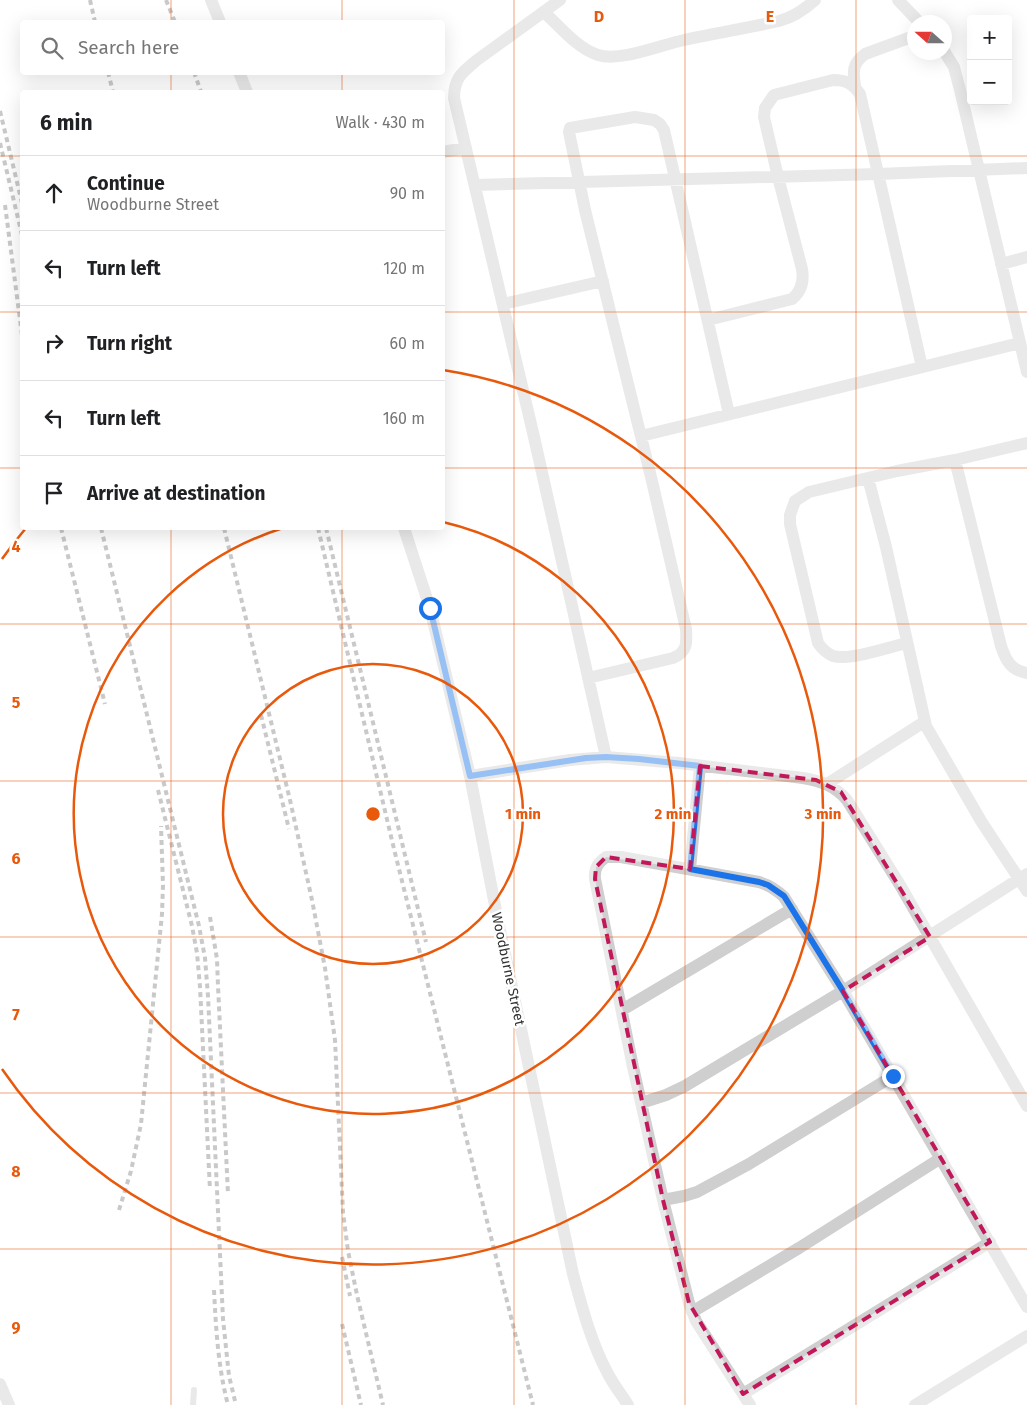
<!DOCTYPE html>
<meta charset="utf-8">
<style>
:root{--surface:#fff;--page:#f2f2f2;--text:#202124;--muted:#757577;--line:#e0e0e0}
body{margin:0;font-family:"Fira Sans",sans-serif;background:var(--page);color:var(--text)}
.controls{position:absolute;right:15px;top:15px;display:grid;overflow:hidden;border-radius:5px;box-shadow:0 5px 20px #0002}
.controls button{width:45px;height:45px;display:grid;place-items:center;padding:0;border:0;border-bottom:1px solid var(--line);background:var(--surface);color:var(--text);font:25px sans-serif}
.compass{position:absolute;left:907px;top:15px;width:45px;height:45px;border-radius:50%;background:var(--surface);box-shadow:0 5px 20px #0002;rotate:291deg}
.stop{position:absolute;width:15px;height:15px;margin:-11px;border:4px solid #1a73e8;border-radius:50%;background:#fff}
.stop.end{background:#1a73e8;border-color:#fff;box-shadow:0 1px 5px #0008}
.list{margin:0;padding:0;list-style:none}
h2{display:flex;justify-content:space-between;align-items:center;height:65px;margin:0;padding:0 20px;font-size:21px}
h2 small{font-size:16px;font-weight:400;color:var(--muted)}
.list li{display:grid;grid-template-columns:32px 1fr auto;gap:15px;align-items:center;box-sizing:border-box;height:75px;padding:0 20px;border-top:1px solid var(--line)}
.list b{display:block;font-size:19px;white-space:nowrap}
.list p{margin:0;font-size:16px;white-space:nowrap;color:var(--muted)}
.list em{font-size:16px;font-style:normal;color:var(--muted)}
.icon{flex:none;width:28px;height:28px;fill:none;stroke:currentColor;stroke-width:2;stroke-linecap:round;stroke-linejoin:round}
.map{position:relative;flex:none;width:1027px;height:1405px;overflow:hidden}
.search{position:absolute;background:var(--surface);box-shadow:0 5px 20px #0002;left:20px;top:20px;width:425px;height:55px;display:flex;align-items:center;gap:12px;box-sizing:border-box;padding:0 18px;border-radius:5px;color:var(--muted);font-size:19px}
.panel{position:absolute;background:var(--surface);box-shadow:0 5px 20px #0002;left:20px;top:90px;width:425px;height:440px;border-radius:5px}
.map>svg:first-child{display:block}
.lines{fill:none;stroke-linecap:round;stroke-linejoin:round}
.service{stroke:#cfcfcf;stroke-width:6}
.minor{stroke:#cfcfcf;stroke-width:12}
.rail{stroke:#878787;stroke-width:4;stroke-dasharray:5 4;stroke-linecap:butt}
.route{stroke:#1a73e8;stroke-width:6}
.marked{fill:none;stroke:#c2185b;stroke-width:4;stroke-dasharray:10 6;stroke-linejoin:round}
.grid{fill:none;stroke:#e8590c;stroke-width:1;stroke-opacity:0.55}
.ring{fill:none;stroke:#e8590c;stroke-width:2.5}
.labels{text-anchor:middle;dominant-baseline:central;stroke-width:5;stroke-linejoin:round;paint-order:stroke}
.street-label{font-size:14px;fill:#323232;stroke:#fff}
.grid-label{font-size:16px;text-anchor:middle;font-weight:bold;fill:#e8590c;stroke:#fff;stroke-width:5;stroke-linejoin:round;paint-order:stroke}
.centre{fill:#e8590c;stroke:#fff;stroke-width:2.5}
.ring-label{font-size:15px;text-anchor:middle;font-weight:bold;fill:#e8590c;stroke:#fff;stroke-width:5;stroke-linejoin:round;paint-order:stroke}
</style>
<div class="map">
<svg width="1027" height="1405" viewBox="0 0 1027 1405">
<rect width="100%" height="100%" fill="#fff"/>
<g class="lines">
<path class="service" d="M193 1405 194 1390"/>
<path class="minor" d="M211 0 220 22
M560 0 477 60C463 72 454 77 454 98L534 437 606 757
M898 0 919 22
M544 12C559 26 578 49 598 55 621 62 660 45 684 40 716 33 748 28 779 21 794 17 804 10 815 0
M944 51 954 67 960 90 1027 372
M239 72 247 92
M855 86C853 71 852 64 865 54L914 36
M442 152 466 148
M475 185 878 174 1027 168
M1001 264 1027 257
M503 304 603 281
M708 320 792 299C802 291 804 281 802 269L778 177 764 117 765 108 774 95 833 80C846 80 852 83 860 94L922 367
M641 436 1020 343
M955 460 1001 646C1006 661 1011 670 1027 673
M868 478 886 547 926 726 981 821 1027 891
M404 528 430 608 470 776 498 921 573 1274C582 1307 591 1342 607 1372 613 1384 621 1394 628 1405
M907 643C889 647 849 661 833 656 826 653 822 649 818 643L790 524V515L795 501 809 492 897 471 955 460 1027 443
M588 678 673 658C687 652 687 644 686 629L652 481 585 210 569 132 570 128 635 117 654 120 660 124 664 130 729 414
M470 776 570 760 606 757 679 763 803 778C821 781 835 786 847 800L900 885 1027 1106
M827 784 924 722
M690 869 700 766
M622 1010 792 909
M641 1103 666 1095 685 1086 843 991 1027 874
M663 1200 684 1196 697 1192 749 1164 893 1076
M692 1312 799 1248 941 1158
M0 1384 9 1405
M743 1394 990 1242
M750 1405 696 1321 689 1303 663 1200 633 1067 595 879C594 868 598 863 606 857H621L759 882C769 885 776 889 784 897L843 991 1027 1307
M915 1405 1027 1336"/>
<path class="rail" d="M90 0 95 22
M166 0 175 22
M108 72 113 92
M194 72 201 92
M0 111 22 203
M0 143 22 235
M5 205 22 335
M61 528 105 704
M101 528 199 926 205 958 208 996 223 1319 229 1376 236 1405
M224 528 290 800 312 900 325 968 335 1040 343 1212 348 1251 357 1295 383 1405
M318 528 394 849 533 1405
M326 528 426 942
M261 715 289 829
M158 790 192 926 197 953 200 987 210 1190
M210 917 217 959 218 986 228 1194
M119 1210 131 1171 141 1124 162 914 163 885 161 826
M342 1257 350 1296
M214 1290C216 1329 218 1367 228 1405
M342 1324 361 1405"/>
</g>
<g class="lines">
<path class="route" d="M430 608 470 776 586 758 606 757 639 759 700 766 690 869 759 882 768 885 784 896 843 991 893 1076"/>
</g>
<path d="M0 0H1027V1405H0ZM700 766 816 780 841 792 930 937 843 991 990 1242 743 1394 689 1303 663 1200 595 879 596 867 606 857 690 869Z" fill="#fff" fill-opacity=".55" fill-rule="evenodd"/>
<path class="marked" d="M700 766 816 780 841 792 930 937 843 991 990 1242 743 1394 689 1303 663 1200 595 879 596 867 606 857 690 869Z"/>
<path class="grid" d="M171 0V22M342 0V22M514 0V1405M685 0V1405M856 0V1405M171 72V92M342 72V92M0 156H22M442 156H1027M0 312H22M442 312H1027M0 468H22M442 468H1027M171 528V1405M342 528V1405M0 624H1027M0 781H1027M0 937H1027M0 1093H1027M0 1249H1027"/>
<g class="ring">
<circle cx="373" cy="814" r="150"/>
<path d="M443 522A300 300 0 1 1 283 528"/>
<path d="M2 559A450 450 0 0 1 26 528M443 370A450 450 0 1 1 2 1069"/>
</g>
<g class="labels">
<g class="street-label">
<text transform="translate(508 969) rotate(78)">Woodburne Street</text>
</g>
</g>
<g class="grid-label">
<text x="599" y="22">D</text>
<text x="770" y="22">E</text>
<text x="16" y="552">4</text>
<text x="16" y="708">5</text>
<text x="16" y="864">6</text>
<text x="16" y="1020">7</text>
<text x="16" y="1177">8</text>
<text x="16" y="1333">9</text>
</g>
<circle cx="373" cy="814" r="8" class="centre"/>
<g class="ring-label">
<text x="523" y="819">1 min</text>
<text x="673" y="819">2 min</text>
<text x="823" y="819">3 min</text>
</g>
</svg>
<div class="controls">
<button>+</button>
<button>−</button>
</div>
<svg class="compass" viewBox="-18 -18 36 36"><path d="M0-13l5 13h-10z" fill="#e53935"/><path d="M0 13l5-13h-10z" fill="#757577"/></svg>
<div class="stop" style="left:430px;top:608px"></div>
<div class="stop end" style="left:893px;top:1076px"></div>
<div class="search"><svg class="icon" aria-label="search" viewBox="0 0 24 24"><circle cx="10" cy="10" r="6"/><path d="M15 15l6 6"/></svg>Search here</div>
<section class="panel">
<h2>6 min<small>Walk · 430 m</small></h2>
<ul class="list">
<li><svg class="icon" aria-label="ahead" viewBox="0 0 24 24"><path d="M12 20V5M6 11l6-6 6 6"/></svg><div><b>Continue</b><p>Woodburne Street</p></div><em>90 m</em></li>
<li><svg class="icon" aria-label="left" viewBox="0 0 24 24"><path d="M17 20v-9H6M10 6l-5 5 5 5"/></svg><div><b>Turn left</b></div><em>120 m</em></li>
<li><svg class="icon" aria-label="right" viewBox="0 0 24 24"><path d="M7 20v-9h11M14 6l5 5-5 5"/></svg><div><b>Turn right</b></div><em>60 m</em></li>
<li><svg class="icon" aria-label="left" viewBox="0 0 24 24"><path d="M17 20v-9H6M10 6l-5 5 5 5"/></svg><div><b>Turn left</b></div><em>160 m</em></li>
<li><svg class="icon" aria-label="arrive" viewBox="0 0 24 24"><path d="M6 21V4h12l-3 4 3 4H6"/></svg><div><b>Arrive at destination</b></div></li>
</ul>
</section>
</div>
